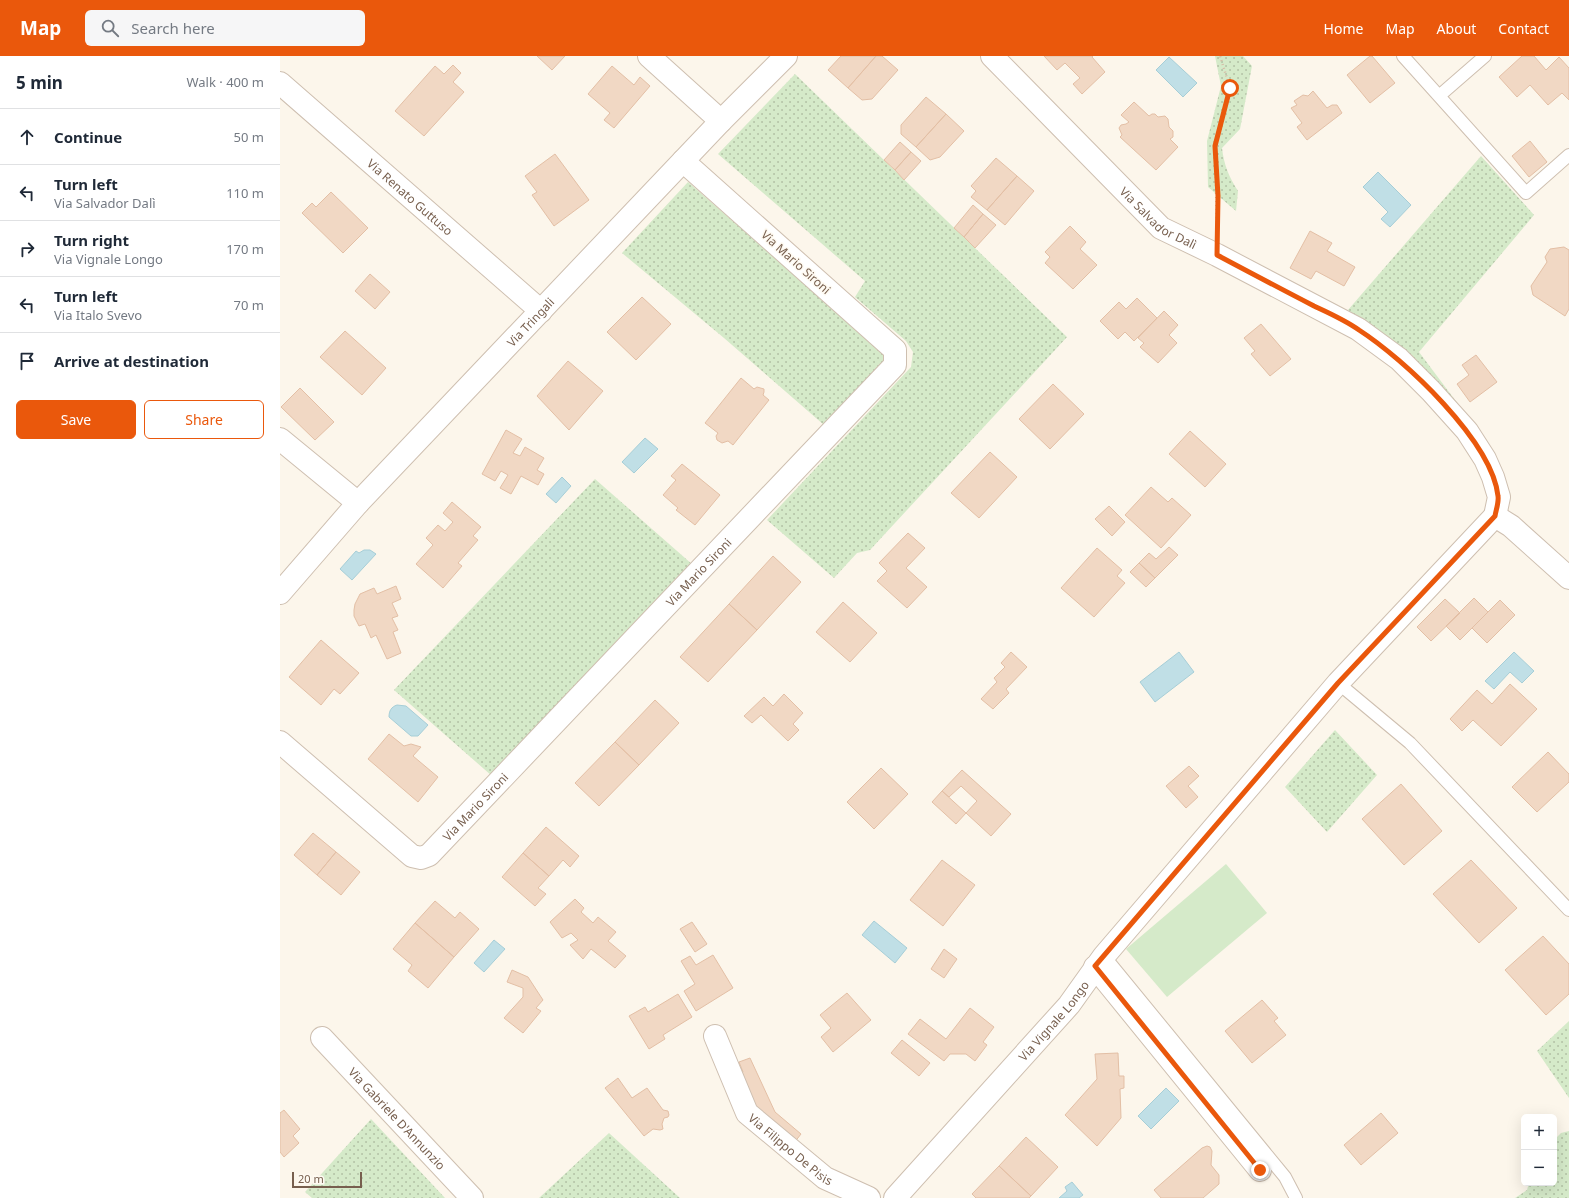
<!DOCTYPE html>
<meta charset="utf-8">
<style>
:root{--surface:#fff;--page:#f6f6f7;--text:#1f2937;--muted:#747a83;--line:#e0e1e3;--accent:#ea580c}
body{margin:0;font-family:"Noto Sans",sans-serif;background:var(--page);color:var(--text)}
.controls{position:absolute;right:12px;bottom:12px;display:grid;overflow:hidden;border-radius:6px;box-shadow:0 4px 16px #0002}
.controls button{width:36px;height:36px;display:grid;place-items:center;padding:0;border:0;border-bottom:1px solid var(--line);background:var(--surface);color:var(--text);font:20px sans-serif}
.scale{position:absolute;left:12px;bottom:10px;width:70px;box-sizing:border-box;padding-left:4px;border:2px solid #775f4e;border-top:0;font-size:11px;line-height:14px;white-space:nowrap;color:#775f4e;-webkit-text-stroke:3px #fefaf2;paint-order:stroke}
.stop{position:absolute;width:12px;height:12px;margin:-9px;border:3px solid #ea580c;border-radius:50%;background:#fff}
.stop.end{background:#ea580c;border-color:#fff;box-shadow:0 1px 4px #0008}
.list{margin:0;padding:0;list-style:none}
h2{display:flex;justify-content:space-between;align-items:center;height:52px;margin:0;padding:0 16px;font-size:17px}
h2 small{font-size:13px;font-weight:400;color:var(--muted)}
.list li{display:grid;grid-template-columns:26px 1fr auto;gap:12px;align-items:center;box-sizing:border-box;height:56px;padding:0 16px;border-top:1px solid var(--line)}
.list b{display:block;font-size:15px;white-space:nowrap}
.list p{margin:0;font-size:13px;white-space:nowrap;color:var(--muted)}
.list em{font-size:13px;font-style:normal;color:var(--muted)}
.actions{display:flex;gap:8px;padding:12px 16px}
.actions a{flex:1;padding:9px 0;border:1px solid var(--accent);border-radius:6px;text-align:center;font-size:14px;color:var(--accent)}
.actions .main{background:var(--accent);color:#fff}
.icon{flex:none;width:22px;height:22px;fill:none;stroke:currentColor;stroke-width:2;stroke-linecap:round;stroke-linejoin:round}
.map{position:relative;flex:none;width:1289px;height:1142px;overflow:hidden}
header{display:flex;align-items:center;gap:24px;box-sizing:border-box;height:56px;padding:0 20px;background:var(--accent);color:#fff}
header strong{font-size:19px}
nav{display:flex;gap:22px;margin-inline-start:auto;font-size:14px}
.search{width:280px;height:36px;background:var(--page);display:flex;align-items:center;gap:10px;box-sizing:border-box;padding:0 14px;border-radius:6px;color:var(--muted);font-size:15px}
main{display:flex}
aside{flex:1;background:var(--surface)}
.map>svg:first-child{display:block}
.grass{fill:url(#grass-dots)}
.pitch{fill:#d5eac9}
.water{fill:#c0dfe6;stroke:#a6ced7}
.building{fill:#f1d8c4;stroke:#e3bfa5}
.lines{fill:none;stroke-linecap:round;stroke-linejoin:round}
.lane-casing{stroke:#cebfb0;stroke-width:14}
.street-casing{stroke:#cebfb0;stroke-width:24}
.path{stroke:#d6bba6;stroke-width:2.5;stroke-dasharray:1 3;stroke-linecap:butt}
.lane{stroke:#fff;stroke-width:12}
.street{stroke:#fff;stroke-width:22}
.route{stroke:#ea580c;stroke-width:5}
.labels{text-anchor:middle;dominant-baseline:central;stroke-width:3;stroke-linejoin:round;paint-order:stroke}
.street-label{font-size:12px;fill:#775f4e;stroke:#fefaf2}
</style>
<header>
<strong>Map</strong>
<div class="search"><svg class="icon" aria-label="search" viewBox="0 0 24 24"><circle cx="10" cy="10" r="6"/><path d="M15 15l6 6"/></svg>Search here</div>
<nav><a>Home</a><a>Map</a><a>About</a><a>Contact</a></nav>
</header>
<main>
<aside>
<h2>5 min<small>Walk · 400 m</small></h2>
<ul class="list">
<li><svg class="icon" aria-label="ahead" viewBox="0 0 24 24"><path d="M12 20V5M6 11l6-6 6 6"/></svg><div><b>Continue</b></div><em>50 m</em></li>
<li><svg class="icon" aria-label="left" viewBox="0 0 24 24"><path d="M17 20v-9H6M10 6l-5 5 5 5"/></svg><div><b>Turn left</b><p>Via Salvador Dalì</p></div><em>110 m</em></li>
<li><svg class="icon" aria-label="right" viewBox="0 0 24 24"><path d="M7 20v-9h11M14 6l5 5-5 5"/></svg><div><b>Turn right</b><p>Via Vignale Longo</p></div><em>170 m</em></li>
<li><svg class="icon" aria-label="left" viewBox="0 0 24 24"><path d="M17 20v-9H6M10 6l-5 5 5 5"/></svg><div><b>Turn left</b><p>Via Italo Svevo</p></div><em>70 m</em></li>
<li><svg class="icon" aria-label="arrive" viewBox="0 0 24 24"><path d="M6 21V4h12l-3 4 3 4H6"/></svg><div><b>Arrive at destination</b></div></li>
</ul>
<div class="actions"><a class="main">Save</a><a>Share</a></div>
</aside>
<div class="map">
<svg width="1289" height="1142" viewBox="0 0 1289 1142">
<defs>
<pattern id="grass-dots" width="8" height="8" patternUnits="userSpaceOnUse"><rect width="8" height="8" fill="#d5eac9"/><path d="M2 2h.1M6 6h.1" fill="none" stroke="#b2c1a5" stroke-width="1.8" stroke-linecap="round"/></pattern>
</defs>
<rect width="100%" height="100%" fill="#fcf6eb"/>
<path class="grass" d="M935 0H963L972 10 960 73 942 92C944 109 949 121 958 135L956 155 928 131 927 85 941 30Z
M515 18 787 281 590 494 577 497 554 522 487 464 631 311 633 296 626 285 575 241 585 225 438 98Z
M1201 100 1254 159 1139 296 1190 364 1094 273 1068 254Z
M408 126 605 298V304L544 369 444 282 342 197Z
M315 423 413 509 212 720 114 634Z
M1055 674 1097 719 1047 776 1005 731Z
M1289 965V1042L1257 995Z
M91 1063 165 1142H32L25 1136Z
M1289 1075V1142H1235L1247 1134 1249 1127H1274V1084L1281 1077Z
M329 1077 400 1142H259Z"/>
<path class="pitch" d="M946 808 987 857 887 941 846 893Z"/>
<path class="water" d="M889 1 917 27 903 41 876 14Z
M1098 116 1131 149 1110 171 1101 163 1108 156 1083 131Z
M365 382 378 393 354 417 342 406Z
M282 421 291 430 276 447 266 438Z
M84 494H90L96 498 72 524 60 513 76 495 79 497Z
M899 596 914 616 875 646 860 626Z
M1234 596 1254 615 1242 627 1230 616 1214 633 1205 625Z
M117 649 126 650 148 669 138 680H131L109 661C109 655 111 651 117 649Z
M594 865 627 892 615 907 582 879Z
M214 884 225 893 204 916 194 907Z
M886 1032 899 1045 871 1073 858 1060Z
M792 1126 803 1139 799 1142H779L787 1135 785 1131Z"/>
<path class="building" d="M257 0H285L272 14Z
M561 0H596L568 32 548 14Z
M596 0H602L618 14 592 43 582 44 568 32Z
M764 0H813L812 1 825 16 802 38 793 28 800 22 785 7 777 14Z
M1090 0H1092L1115 27 1090 47 1067 19Z
M1242 0H1254L1266 14 1279 1 1289 12V44L1282 37 1268 49 1250 29 1237 41 1219 21Z
M173 9 181 17 173 26 184 36 144 80 115 55 155 10 164 18Z
M332 10 354 29 360 21 370 30 334 72 324 64 330 57 308 38Z
M1033 35 1047 52 1052 49H1057L1062 57 1027 84 1017 71 1022 67 1011 52 1017 49 1014 45 1023 39 1028 40Z
M646 41 666 58 636 91 621 78V69Z
M854 46 869 60 872 58H875L878 61 885 60 888 63 889 71 893 75V81L890 83 898 91 876 114 840 81 842 79 839 72 841 69 846 68 849 66 841 59Z
M666 58 684 75 660 101 650 104 636 91Z
M1250 85 1267 106 1249 121 1232 100Z
M620 86 631 96 615 114 604 104Z
M631 96 641 105 624 124 615 114Z
M275 98 309 144 274 170 252 139 257 136 245 120Z
M716 102 737 120 707 154 691 141 696 135 691 130Z
M737 120 754 135 725 169 707 154Z
M51 136 88 172 63 197 22 157 32 147 36 151Z
M693 149 703 158 684 181 674 172Z
M703 158 716 169 695 192 684 181Z
M790 170 806 186 800 193 817 209 793 233 765 207 770 201 765 196Z
M1030 175 1052 187 1047 195 1075 211 1064 230 1036 215 1031 223 1010 212Z
M1284 191 1289 194V253L1285 260 1253 239 1251 230 1267 206 1265 201 1270 193Z
M90 218 110 236 95 253 75 235Z
M362 241 391 268 356 304 327 276Z
M857 242 877 262 854 285 845 276 838 283 820 265 839 246 846 253Z
M884 255 898 269 889 279 897 287 878 307 860 291 864 287 858 282Z
M981 268 1011 303 990 320 971 298 975 295 964 282Z
M65 275 106 312 82 339 40 301Z
M1196 299 1217 326 1190 346 1177 328 1189 319 1182 309Z
M288 305 323 335 289 374 257 340Z
M461 322 474 333 477 331 484 333V336L483 339 489 344 453 389 448 385 442 387 437 384 436 380 438 377 425 367Z
M773 328 804 358 770 393 739 363Z
M20 332 54 366 35 384 1 351Z
M226 374 242 383 233 397 240 400 245 391 264 402 257 414 264 418 258 429 241 420 231 438 220 432 228 419 221 415 215 425 202 418Z
M910 375 946 408 925 431 889 398Z
M710 396 737 421 699 462 671 437Z
M402 408 440 439 415 469 396 454 398 452 383 439 396 424 391 420Z
M871 431 888 446 892 442 911 459 881 492 845 459Z
M172 446 201 471 193 480 198 484 178 507 182 510 163 532 136 508 153 489 146 482 158 469 165 475 173 466 163 457Z
M829 450 845 466 832 480 815 463Z
M628 477 645 492 626 512 647 531 627 552 597 525 607 515 599 507Z
M889 491 898 499 875 522 859 507 869 497 876 503Z
M817 492 842 514 837 520 845 527 814 561 781 532Z
M493 500 521 526 477 574 449 548Z
M859 507 875 522 866 531 850 516Z
M116 530 121 543 112 547 118 560 112 562 118 574 113 576 121 597 107 603 96 579 91 582 85 568 79 570 74 560V554L75 548 80 538 94 532 97 538Z
M1194 542 1208 556 1180 584 1166 570Z
M1165 543 1180 557 1151 585 1137 571Z
M1220 544 1235 559 1207 587 1192 572Z
M563 546 597 577 570 606 536 576Z
M449 548 477 574 428 626 400 601Z
M41 584 79 617 60 638 54 633 41 649 9 621Z
M731 596 747 611 726 633 729 637 713 653 701 643 717 626 714 622 725 611 721 607Z
M1230 628 1257 653 1221 690 1193 664 1182 675 1170 663 1197 634 1212 648Z
M504 638 523 657 513 668 519 674 508 685 481 659 472 667 464 660 484 641 493 650Z
M375 644 399 667 359 709 335 686Z
M109 678 124 690 131 688 141 691 133 700 158 721 138 746 88 703Z
M335 686 359 709 319 750 295 727Z
M1268 696 1289 718V726L1257 756 1232 731Z
M909 710 919 720 908 730 918 741 906 752 886 730Z
M601 712 628 738 594 773 567 746Z
M682 714 731 758 711 780 686 757 697 745 681 730 669 741 662 735Z
M1121 728 1162 775 1124 809 1082 763Z
M662 735 686 757 676 768 652 746Z
M266 771 299 800 290 811 283 804 269 820 243 797Z
M33 777 56 796 37 819 14 799Z
M56 796 80 816 61 839 37 819Z
M243 797 269 820 258 832 266 838 255 850 222 821Z
M662 804 695 829 663 870 630 844Z
M1191 804 1237 852 1199 887 1153 838Z
M295 843 304 852 301 856 313 867 318 861 336 876 328 885 346 900 335 912 311 893 303 903 290 889 298 884 291 877 282 882 270 866Z
M155 845 175 862 180 856 199 873 174 901 135 867Z
M412 866 427 888 415 896 400 873Z
M135 867 174 901 148 932 128 915 132 909 113 893Z
M1263 880 1289 908V938L1266 959 1225 914Z
M664 893 677 903 664 922 651 913Z
M433 899 453 932 416 955 404 935 415 928 401 905 410 900 416 909Z
M232 914 248 921 263 944 256 952 261 955 243 977 224 962 243 941V932L227 926Z
M567 937 591 964 553 996 541 981 551 972 540 959Z
M398 938 412 961 383 979 385 983 369 993 349 960 365 951 368 956Z
M982 944 998 962 994 965 1006 979 972 1007 945 975Z
M690 952 714 971 703 986 707 989 695 1005 686 998H670L664 1005 628 978 640 963 666 983Z
M622 984 650 1007 639 1020 611 997Z
M838 997 839 1020H844V1032L840 1033 841 1062 817 1090 785 1059 817 1023 815 998Z
M470 1002 495 1056 521 1078 514 1087 475 1053 459 1018 463 1016 459 1006Z
M338 1022 352 1042 367 1032 383 1054 388 1055 389 1059 388 1061 384 1062 382 1068 383 1073 380 1074 373 1073 364 1080 325 1032Z
M4 1054 20 1073 13 1080 19 1087 4 1101 0 1096V1057Z
M1101 1057 1118 1077 1081 1109 1064 1089Z
M746 1081 778 1111 751 1140 719 1110Z
M927 1090 930 1091 932 1095 931 1109 939 1119V1128L923 1142H881L874 1134 922 1092Z
M719 1110 751 1140 749 1142H696L692 1138Z"/>
<g class="lines">
<defs>
<path id="lane" d="M1123 0 1246 137 1289 99
M1159 40 1205 0
M1058 627 1130 687 1289 854
M824 900 1005 1121 1016 1142"/>
<g id="street">
<path d="M369 0 441 65"/>
<path id="s1" d="M712 0 881 172 937 199 1078 273 1119 303 1151 335 1187 375 1205 403 1213 421 1219 441 1215 460"/>
<path id="s2" d="M0 27 261 255"/>
<path d="M0 383 78 447"/>
<path d="M1215 460 1231 470 1289 522"/>
<path id="s3" d="M0 537 78 447 441 65 506 0"/>
<path id="s4" d="M0 686 132 800 141 802 149 799 615 309V294L403 105"/>
<path d="M815 911 980 1114"/>
<path id="s5" d="M435 980 467 1057 545 1122 589 1142"/>
<path id="s6" d="M42 982 192 1142"/>
<path id="s7" d="M615 1142 789 949 824 900 1058 627 1215 460"/>
</g>
</defs>
<use href="#lane" class="lane-casing"/>
<use href="#street" class="street-casing"/>
<path class="path" d="M937 174 935 91 950 32 940 0"/>
<use href="#lane" class="lane"/>
<use href="#street" class="street"/>
</g>
<g class="lines">
<path class="route" d="M950 32 935 90 938 140 937 199C969 216 1001 233 1034 250 1049 257 1065 264 1079 274 1124 303 1212 385 1218 440 1219 446 1216 454 1215 460L1058 627 815 910 980 1114"/>
</g>
<g class="labels">
<g class="street-label">
<text stroke="none"><textPath href="#s2" startOffset="173">Via Renato Guttuso</textPath></text>
<text stroke="none"><textPath href="#s1" startOffset="233">Via Salvador Dalì</textPath></text>
<text transform="translate(516 206) rotate(42)">Via Mario Sironi</text>
<text stroke="none"><textPath href="#s3" startOffset="369">Via Tringali</textPath></text>
<text stroke="none"><textPath href="#s4" startOffset="583">Via Mario Sironi</textPath></text>
<text stroke="none"><textPath href="#s4" startOffset="259">Via Mario Sironi</textPath></text>
<text stroke="none"><textPath href="#s7" startOffset="238">Via Vignale Longo</textPath></text>
<text stroke="none"><textPath href="#s6" startOffset="110">Via Gabriele D'Annunzio</textPath></text>
<text stroke="none"><textPath href="#s5" startOffset="140">Via Filippo De Pisis</textPath></text>
</g>
</g>
</svg>
<div class="controls">
<button>+</button>
<button>−</button>
</div>
<div class="scale">20 m</div>
<div class="stop" style="left:950px;top:32px"></div>
<div class="stop end" style="left:980px;top:1114px"></div>
</div>
</main>
